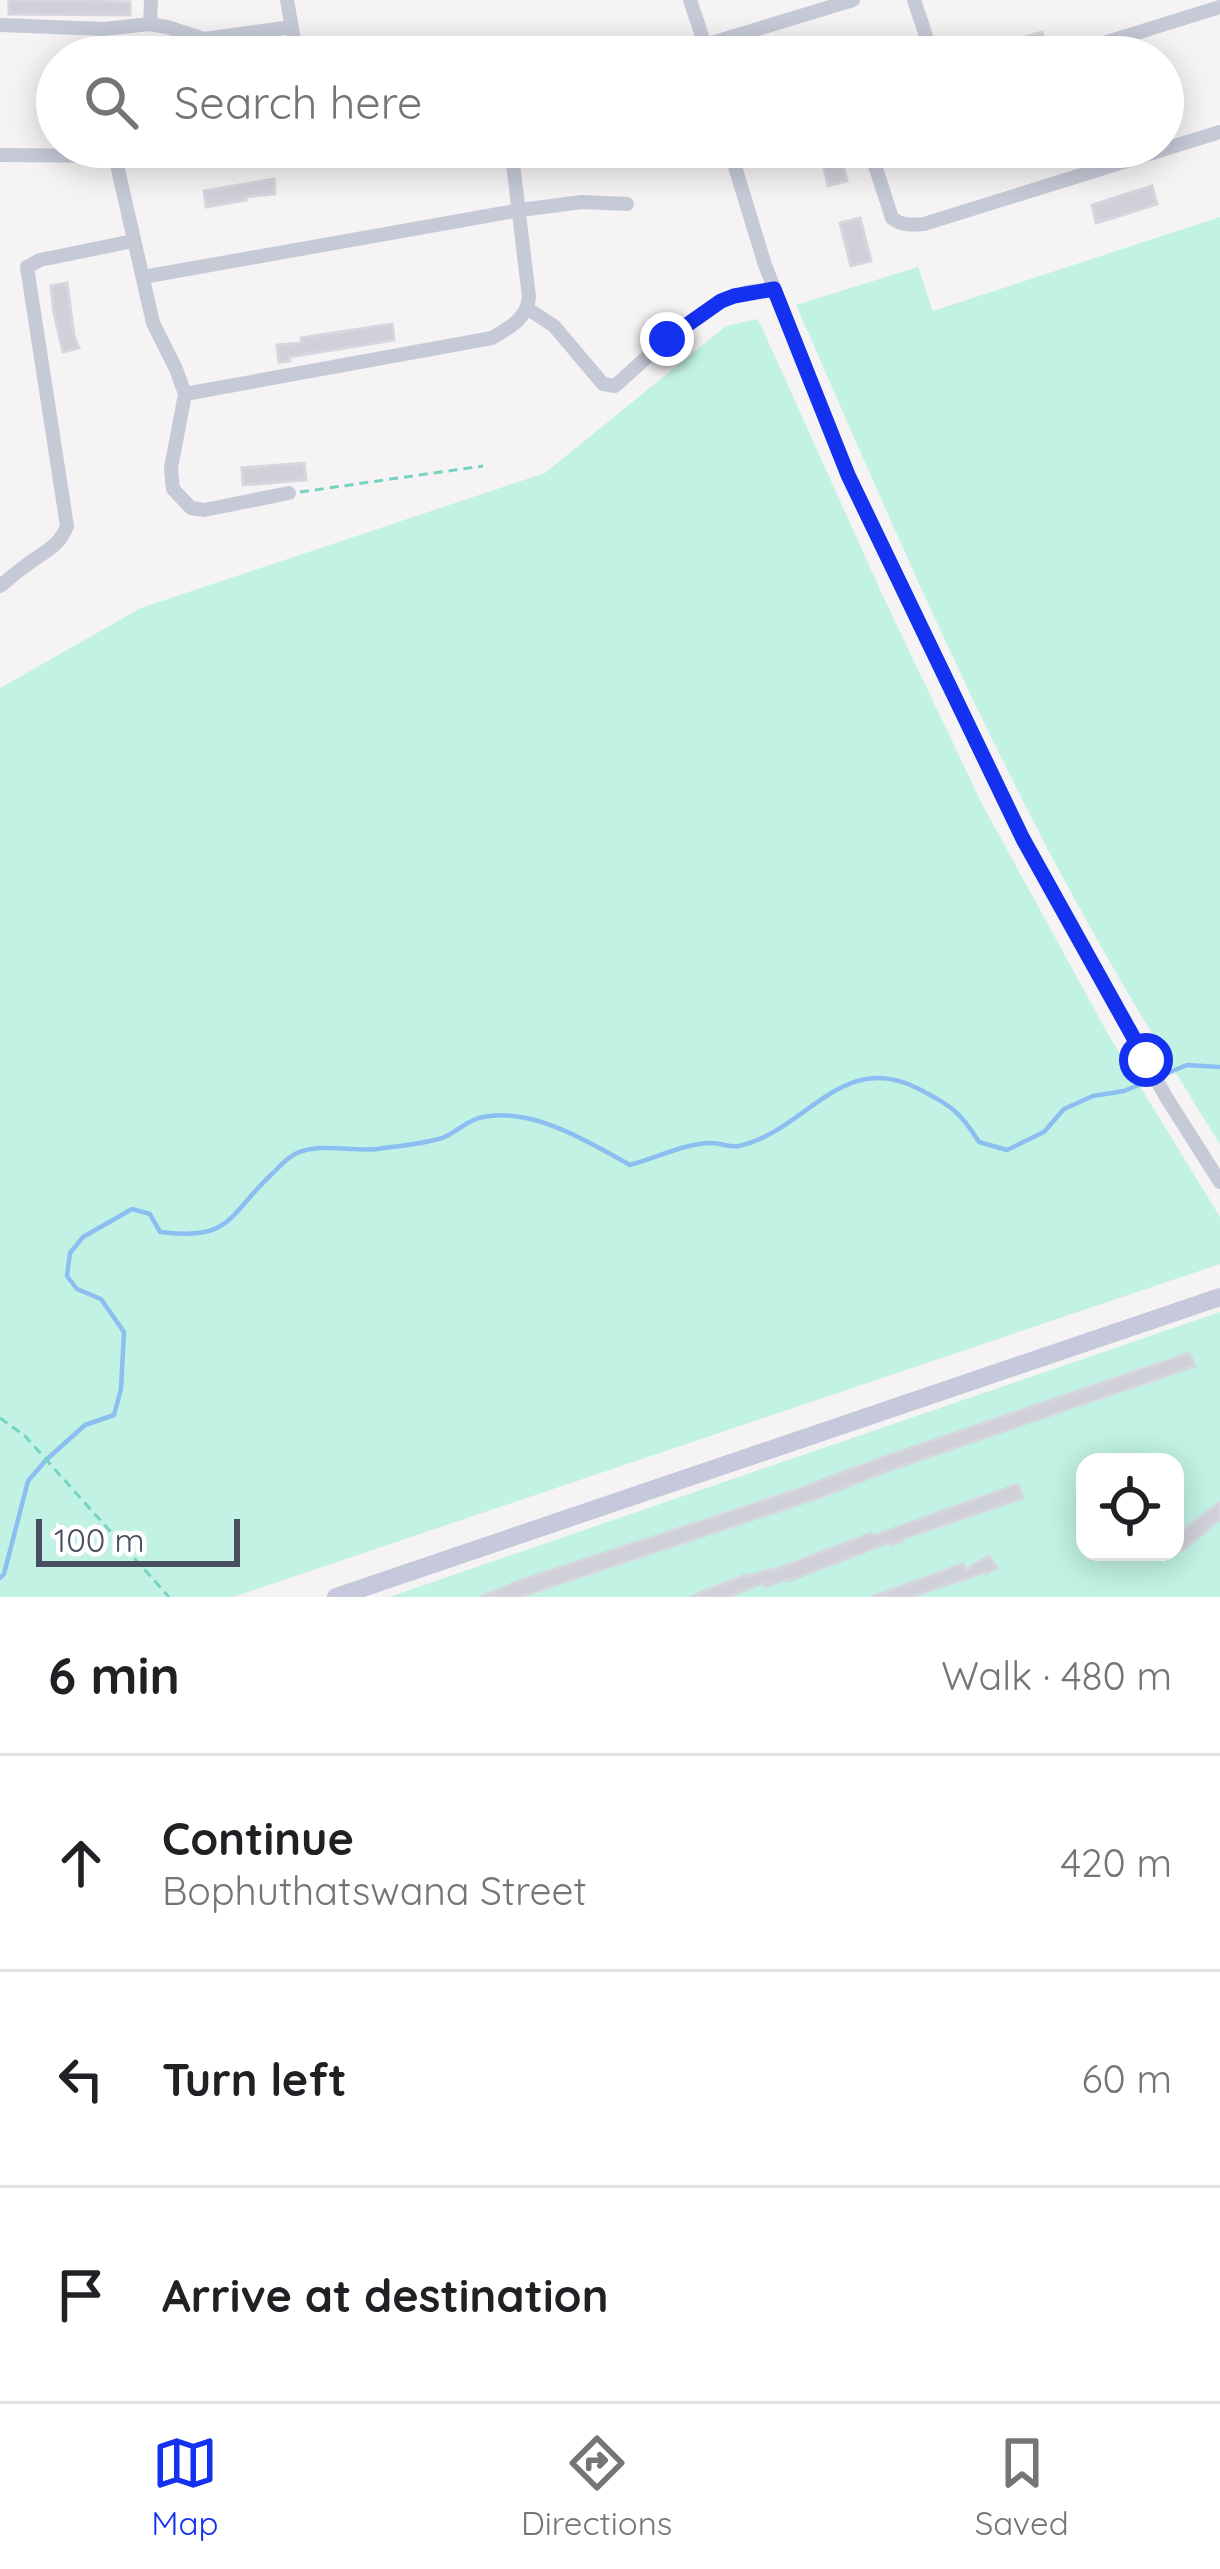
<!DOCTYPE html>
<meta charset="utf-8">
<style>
:root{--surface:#fff;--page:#f6f6f6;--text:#202124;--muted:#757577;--line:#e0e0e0;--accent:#1331ef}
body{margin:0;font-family:Quicksand,sans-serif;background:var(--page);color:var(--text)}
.controls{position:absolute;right:36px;bottom:36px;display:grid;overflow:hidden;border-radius:24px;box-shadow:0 6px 30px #0003}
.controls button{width:108px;height:108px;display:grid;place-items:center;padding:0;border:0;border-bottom:3px solid var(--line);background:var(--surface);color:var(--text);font:60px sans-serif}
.scale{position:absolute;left:36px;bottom:30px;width:204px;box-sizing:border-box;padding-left:12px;border:6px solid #494e61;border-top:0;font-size:33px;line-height:42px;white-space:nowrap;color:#494e61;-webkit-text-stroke:9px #fff;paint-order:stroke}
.stop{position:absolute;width:36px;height:36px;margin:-27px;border:9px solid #1331ef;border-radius:50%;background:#fff}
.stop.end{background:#1331ef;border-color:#fff;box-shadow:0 3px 12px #0008}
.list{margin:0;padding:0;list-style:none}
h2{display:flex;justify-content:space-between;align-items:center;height:156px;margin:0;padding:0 48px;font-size:51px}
h2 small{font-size:39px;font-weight:400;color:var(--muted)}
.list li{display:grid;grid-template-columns:78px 1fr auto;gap:36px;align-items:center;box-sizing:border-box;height:216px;padding:0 48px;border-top:3px solid var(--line)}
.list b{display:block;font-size:45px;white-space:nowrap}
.list p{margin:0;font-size:39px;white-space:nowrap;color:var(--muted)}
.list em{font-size:39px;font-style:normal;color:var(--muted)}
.icon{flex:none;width:66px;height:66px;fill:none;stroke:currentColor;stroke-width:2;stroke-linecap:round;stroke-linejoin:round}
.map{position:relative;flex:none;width:1220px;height:1597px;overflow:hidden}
.search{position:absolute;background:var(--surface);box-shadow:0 6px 30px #0003;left:36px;right:36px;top:36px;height:132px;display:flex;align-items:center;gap:30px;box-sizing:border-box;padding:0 42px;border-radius:66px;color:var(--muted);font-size:45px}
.sheet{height:804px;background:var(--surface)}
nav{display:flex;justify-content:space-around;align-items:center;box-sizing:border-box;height:168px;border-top:3px solid var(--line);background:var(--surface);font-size:33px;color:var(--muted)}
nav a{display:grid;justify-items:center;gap:6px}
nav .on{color:var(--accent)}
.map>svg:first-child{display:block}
.green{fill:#c1f2e3;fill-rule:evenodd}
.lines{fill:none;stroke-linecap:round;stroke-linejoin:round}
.stream{stroke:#8cbef1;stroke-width:4.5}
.building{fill:#cfd0d8;stroke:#d6d6de;stroke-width:3}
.path{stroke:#77d3c1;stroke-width:3;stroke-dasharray:9 6;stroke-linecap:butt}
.street{stroke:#c6cad7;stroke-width:14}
.secondary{stroke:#c5c9db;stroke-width:18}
.route{stroke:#1331ef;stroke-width:15}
</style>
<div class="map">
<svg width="1220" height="1597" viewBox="0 0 1220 1597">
<rect width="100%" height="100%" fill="#f5f3f3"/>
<path class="green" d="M1220 217V1144C1147 1028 1077 910 1016 787 936 629 867 466 796 305L918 267 933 311Z
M758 319 882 594 982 804 1108 1034 1220 1217V1264L233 1597H0V688L141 608 545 473 726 326Z
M1220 1312V1597H389L453 1575ZM1085 1462H1175V1552H1085Z"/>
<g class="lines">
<path class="stream" d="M0 1578 4 1574 28 1481 46 1460 85 1425 114 1415 121 1389 124 1332 101 1299 77 1289 67 1276 70 1253 83 1237 132 1209 150 1214 160 1232C234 1241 227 1215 274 1172 280 1166 287 1158 295 1154 320 1142 351 1152 378 1149 399 1146 422 1144 442 1138 456 1133 468 1119 483 1117 533 1107 589 1142 630 1165 653 1159 689 1142 712 1143 721 1143 730 1148 739 1146 806 1131 841 1050 917 1088 950 1105 960 1111 979 1142L1007 1150 1044 1132 1064 1109 1093 1096 1124 1091 1187 1065 1220 1067"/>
</g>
<path class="building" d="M9 0 130 2V15L9 14Z
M1042 32 1047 49 1019 57H981V54L1005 47 1004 43Z
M827 147H858L859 151 841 156 847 181 828 186 820 149Z
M274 179 275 194 245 197 246 200 206 207 204 191Z
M1152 186 1157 204 1096 223 1092 205Z
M860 218 871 261 851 266 840 223Z
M67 283 74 336 79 348 63 352 54 313 51 286Z
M392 324 394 340 289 357 290 361 279 362 277 345 302 343 301 338Z
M304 463 306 480 243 485 242 468Z
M1189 1353 1195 1366 890 1470 818 1498 520 1597H481L519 1581 799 1489 873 1461Z
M1018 1484 1023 1498 902 1539 903 1541 892 1545 890 1542 788 1581 787 1579 765 1587 763 1583 728 1597H690L746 1575 747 1577 771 1569 772 1571 871 1533 873 1536Z
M1220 1502V1519L1183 1550 1175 1541V1537Z
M989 1556 997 1568 986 1574 985 1572 911 1597H872L963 1564 965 1570Z"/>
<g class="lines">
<path class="path" d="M300 492 483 466
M0 1418 25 1436 169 1597"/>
<path class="street" d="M287 0 297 57
M690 0 709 57
M914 0 933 57
M150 24 151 0
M0 25 104 29 150 24 167 27 204 39 292 27
M655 57 705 45 853 0
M1059 57 1220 7
M729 147 765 265 848 475 1023 839 1166 1097 1220 1182
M869 147 892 218C902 226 912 225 924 224L1220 132
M0 155 115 156 169 147
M115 156 153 323 176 369 185 394 171 468 173 489 191 508 204 510 289 493
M143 277 520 210 582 202 627 204
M528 309 554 326 603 384 615 386 667 339 721 301 747 292 774 289
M185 394 492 338C509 328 527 319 529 297L511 147
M0 586C8 580 15 573 24 567 41 553 59 548 67 526L27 267 40 260 133 241"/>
<path class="secondary" d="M336 1597 1220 1297"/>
</g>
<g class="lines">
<path class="route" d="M667 339 721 301 734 296 774 289 848 475 1023 839 1146 1060"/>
</g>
</svg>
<div class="controls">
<button><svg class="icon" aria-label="locate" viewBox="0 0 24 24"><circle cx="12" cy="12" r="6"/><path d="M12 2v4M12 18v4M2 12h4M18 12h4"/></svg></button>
</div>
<div class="scale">100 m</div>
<div class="stop" style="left:1146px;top:1060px"></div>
<div class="stop end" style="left:667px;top:339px"></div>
<div class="search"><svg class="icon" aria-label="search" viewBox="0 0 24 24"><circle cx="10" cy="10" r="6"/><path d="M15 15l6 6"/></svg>Search here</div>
</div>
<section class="sheet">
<h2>6 min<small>Walk · 480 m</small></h2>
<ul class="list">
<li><svg class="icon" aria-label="ahead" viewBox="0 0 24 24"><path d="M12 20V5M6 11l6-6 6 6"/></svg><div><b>Continue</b><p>Bophuthatswana Street</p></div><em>420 m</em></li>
<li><svg class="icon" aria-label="left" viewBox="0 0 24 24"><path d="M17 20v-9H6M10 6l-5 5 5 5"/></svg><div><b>Turn left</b></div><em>60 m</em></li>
<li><svg class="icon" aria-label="arrive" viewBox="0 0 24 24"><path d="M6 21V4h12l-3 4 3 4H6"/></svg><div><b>Arrive at destination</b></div></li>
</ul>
</section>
<nav>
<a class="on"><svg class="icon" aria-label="map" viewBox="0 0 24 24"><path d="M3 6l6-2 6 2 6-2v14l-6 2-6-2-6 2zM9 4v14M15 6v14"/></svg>Map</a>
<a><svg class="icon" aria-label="directions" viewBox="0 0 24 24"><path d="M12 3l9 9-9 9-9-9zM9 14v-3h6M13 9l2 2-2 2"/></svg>Directions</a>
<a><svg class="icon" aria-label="saved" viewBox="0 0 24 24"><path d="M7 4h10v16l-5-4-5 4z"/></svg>Saved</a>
</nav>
